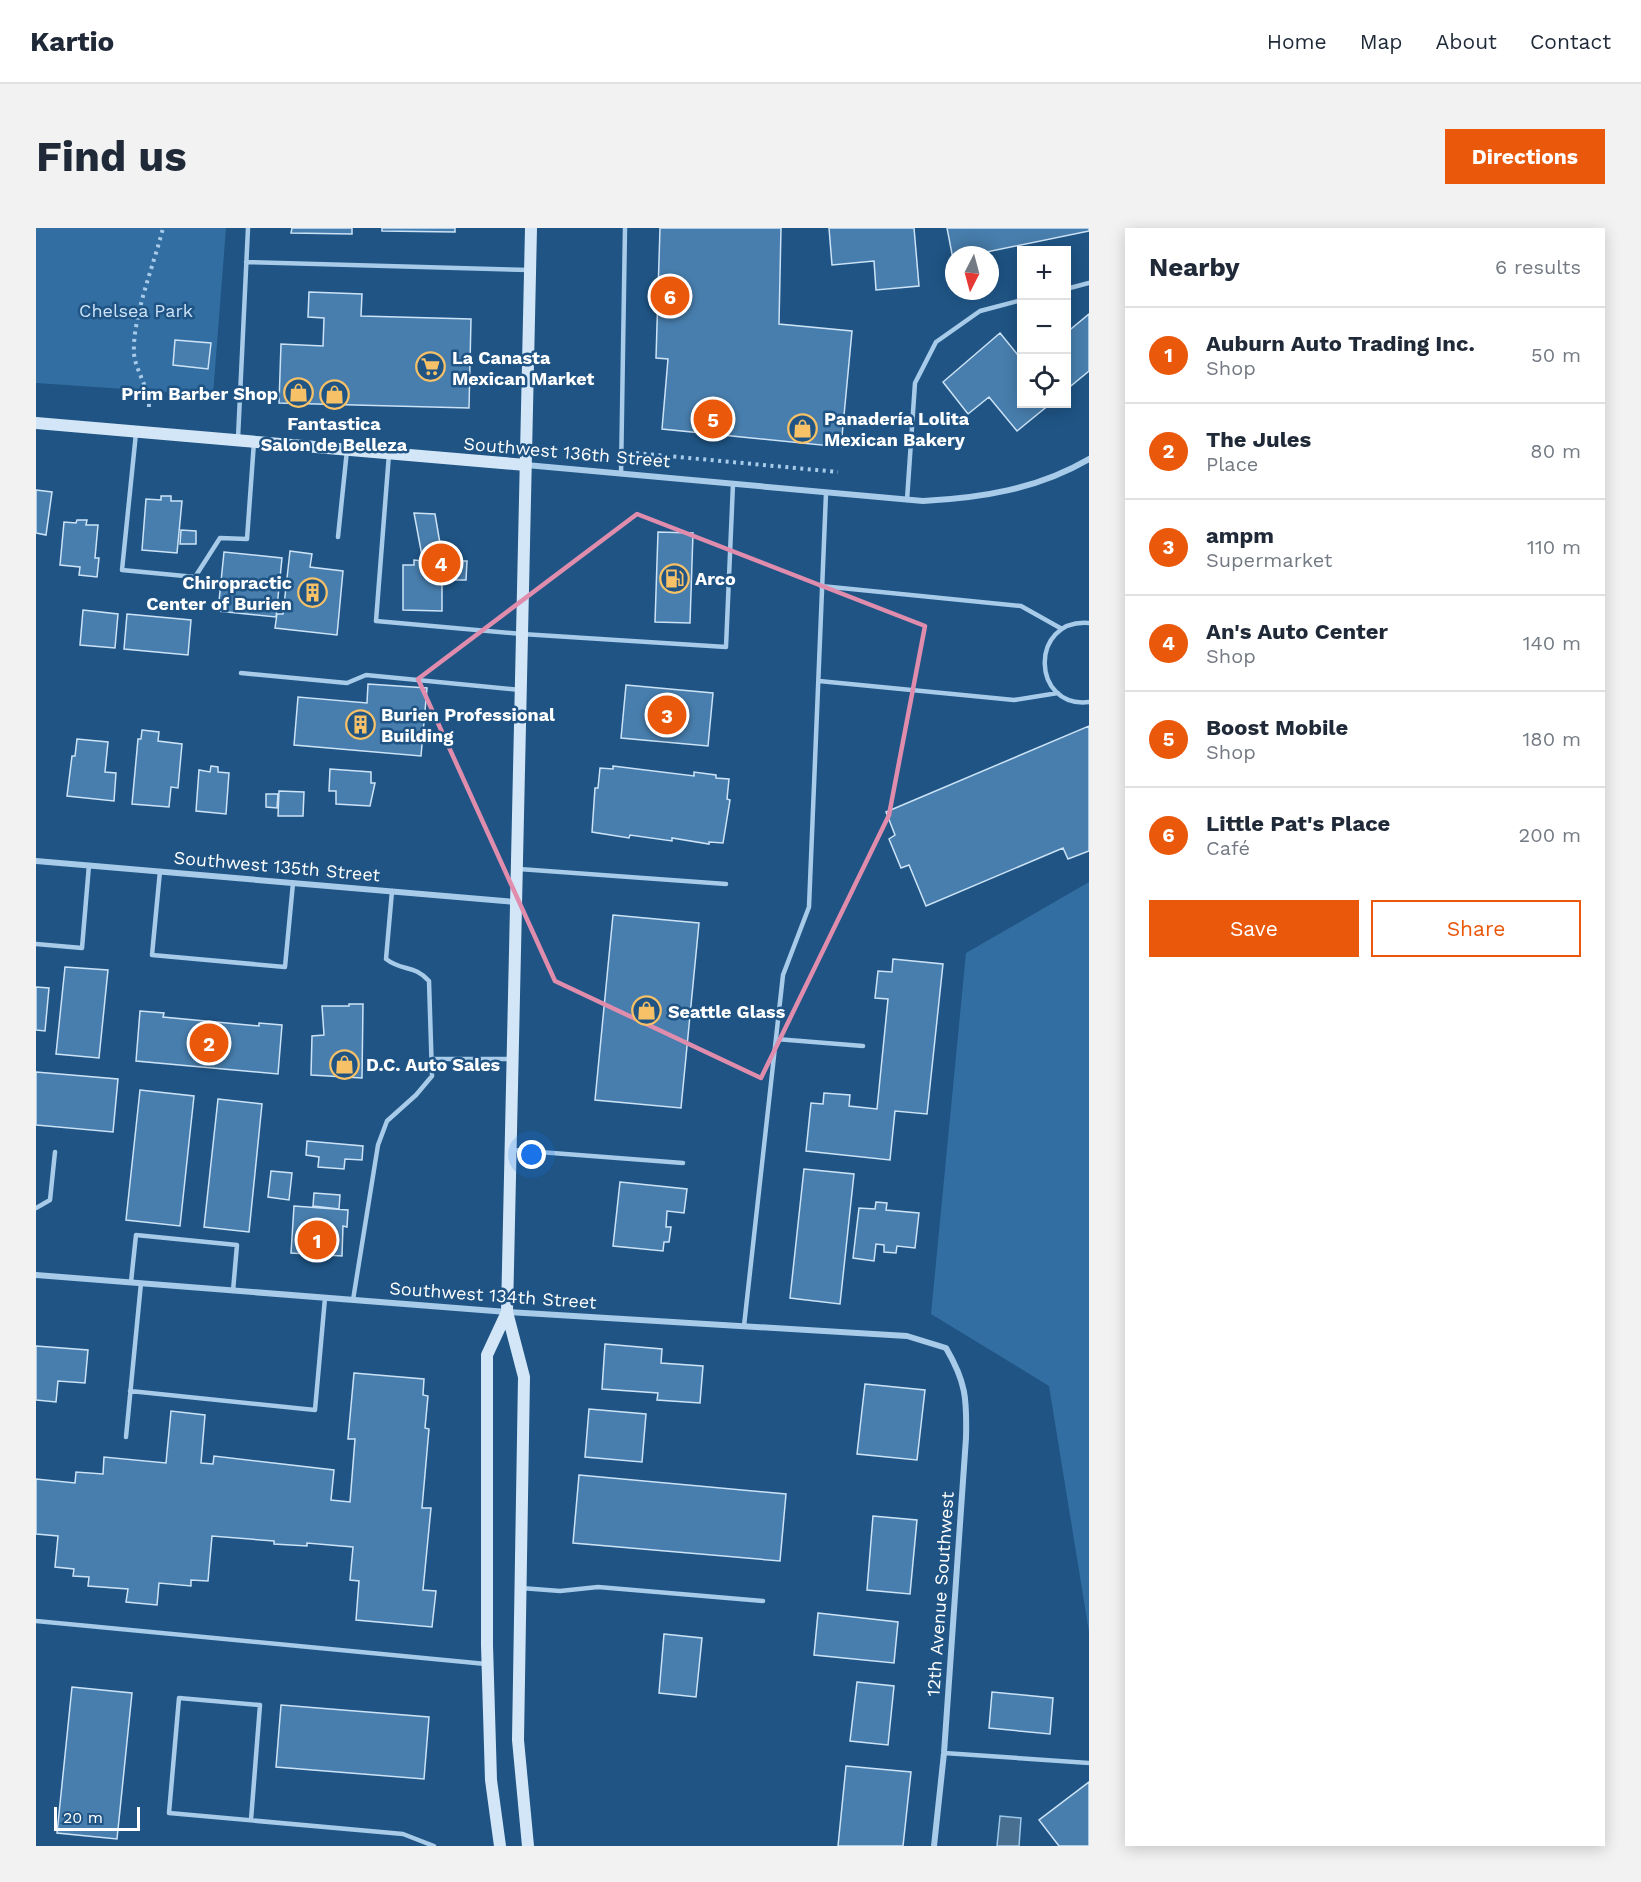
<!DOCTYPE html>
<meta charset="utf-8">
<style>
:root{--surface:#fff;--page:#f2f2f3;--text:#1f2937;--muted:#747a83;--line:#e0e1e3;--accent:#ea580c}
body{margin:0;font-family:"Work Sans",sans-serif;background:var(--page);color:var(--text)}
.controls{position:absolute;right:18px;top:18px;display:grid;overflow:hidden;border-radius:0px;box-shadow:0 3px 15px #0003}
.controls button{width:54px;height:54px;display:grid;place-items:center;padding:0;border:0;border-bottom:2px solid var(--line);background:var(--surface);color:var(--text);font:30px sans-serif}
.compass{position:absolute;left:909px;top:18px;width:54px;height:54px;border-radius:50%;background:var(--surface);box-shadow:0 3px 15px #0003;rotate:186deg}
.scale{position:absolute;left:18px;bottom:15px;width:86px;box-sizing:border-box;padding-left:6px;border:3px solid #fff;border-top:0;font-size:16px;line-height:21px;white-space:nowrap;color:#fff;-webkit-text-stroke:4px #1f5484;paint-order:stroke}
.you{position:absolute;left:496px;top:927px;width:21px;height:21px;margin:-15px;border:4px solid #fff;border-radius:50%;background:#1a73e8;box-shadow:0 0 0 9px #1a73e833}
.badge{display:grid;place-items:center;width:39px;height:39px;border-radius:50%;background:var(--accent);color:#fff;font-size:20px;font-weight:700}
.pin{position:absolute;translate:-50% -50%;border:3px solid #fff;box-shadow:0 2px 6px #0006}
.list{margin:0;padding:0;list-style:none}
h2{display:flex;justify-content:space-between;align-items:center;height:78px;margin:0;padding:0 24px;font-size:26px}
h2 small{font-size:20px;font-weight:400;color:var(--muted)}
.list li{display:grid;grid-template-columns:39px 1fr auto;gap:18px;align-items:center;box-sizing:border-box;height:96px;padding:0 24px;border-top:2px solid var(--line)}
.list b{display:block;font-size:22px;white-space:nowrap}
.list p{margin:0;font-size:20px;white-space:nowrap;color:var(--muted)}
.list em{font-size:20px;font-style:normal;color:var(--muted)}
.actions{display:flex;gap:12px;padding:18px 24px}
.actions a{flex:1;padding:14px 0;border:2px solid var(--accent);border-radius:0px;text-align:center;font-size:21px;color:var(--accent)}
.actions .main{background:var(--accent);color:#fff}
.icon{flex:none;width:33px;height:33px;fill:none;stroke:currentColor;stroke-width:2;stroke-linecap:round;stroke-linejoin:round}
.map{position:relative;flex:none;width:1053px;height:1618px;overflow:hidden;border-radius:0px}
header{display:flex;align-items:center;gap:36px;box-sizing:border-box;height:84px;padding:0 30px;background:var(--surface);border-bottom:2px solid var(--line)}
header strong{font-size:28px}
nav{display:flex;gap:33px;margin-inline-start:auto;font-size:21px}
.intro{display:flex;align-items:center;justify-content:space-between;box-sizing:border-box;height:144px;padding:0 36px}
h1{margin:0;font-size:42px}
.button{padding:15px 27px;border-radius:0px;background:var(--accent);color:#fff;font-size:21px;font-weight:700}
main{display:flex;gap:36px;padding:0 36px}
aside{flex:1;background:var(--surface);border-radius:0px;box-shadow:0 3px 15px #0003}
.map>svg:first-child{display:block}
.green{fill:#336ea2}
.water{fill:#486e90;stroke:#9bc7eb;stroke-width:1.5}
.building{fill:#487ead;stroke:#cce3f7;stroke-width:1.5}
.lines{fill:none;stroke-linecap:round;stroke-linejoin:round}
.path{stroke:#a7cbe9;stroke-width:4;stroke-dasharray:3 4.5;stroke-linecap:butt}
.lane{stroke:#a7cbe9;stroke-width:4.5}
.street{stroke:#a7cbe9;stroke-width:6}
.secondary{stroke:#d2e6f7;stroke-width:12}
.marked{fill:none;stroke:#e08cad;stroke-width:4.5;stroke-linejoin:round}
.labels{text-anchor:middle;dominant-baseline:central;stroke-width:5;stroke-linejoin:round;paint-order:stroke}
.park-label{font-size:18px;fill:#cce3f7;stroke:#1f5484}
.poi-label{font-size:18px;font-weight:bold;fill:#fff;stroke:#1f5484;text-anchor:start}
.street-label{font-size:18px;fill:#fff;stroke:#1f5484}
</style>
<header>
<strong>Kartio</strong>
<nav><a>Home</a><a>Map</a><a>About</a><a>Contact</a></nav>
</header>
<div class="intro"><h1>Find us</h1><a class="button">Directions</a></div>
<main>
<div class="map">
<svg width="1053" height="1618" viewBox="0 0 1053 1618">
<rect width="100%" height="100%" fill="#1f5484"/>
<path class="green" d="M0 0H190L177 167 0 155Z
M1053 654V1404L1013 1158 895 1086 930 725Z"/>
<path class="water" d="M964 1588 985 1590 983 1618H961Z"/>
<path class="building" d="M256 0H316V6L255 5Z
M346 0H419V4L346 3Z
M624 0H745L743 96 816 103 805 219 626 201 632 131 620 130Z
M793 0H878L883 58 840 62 838 33 796 37Z
M911 0H1053V3L936 27H918L917 31Z
M273 64 326 66 325 88 435 91 433 180 243 175 245 116 287 118 288 90 272 89Z
M1053 86V143L1030 162V105Z
M964 105 986 132V176H1014L981 203 953 169 932 186 907 154Z
M139 112 175 115 172 141 137 137Z
M0 262 16 264 10 307 0 305Z
M125 268H135V273H146L141 325 106 322 110 271 125 272Z
M378 285 399 286 407 333H431L430 352H406V383L367 382V337H378V332L387 333Z
M41 292H51L50 297H62L59 330H63L61 349 43 347 44 339 24 337 28 294 40 295Z
M145 302 160 303V316H144Z
M622 304 657 305 654 395 619 394Z
M254 323 276 326 274 339 307 343 301 407 239 400 241 386H247Z
M188 324 246 330 240 389 182 383Z
M47 382 82 386 79 420 44 417Z
M91 386 155 392 152 427 88 421Z
M332 456 391 460 385 528 258 517 262 469 331 475Z
M590 457 677 465 672 518 585 510Z
M1053 498V623L1032 631 1027 620 890 678 873 637 865 640 853 611 859 607 850 584Z
M106 502 123 504 122 513 146 516 142 560 135 559 133 579 96 576 102 511H105Z
M41 511 72 514 69 544 80 545 78 573 31 568 36 528H39Z
M175 538 182 539V544L193 545 190 586 160 583 163 542 174 544Z
M577 538 658 548V544L680 547V550L693 551 691 571 694 572 687 615 673 614V616L636 610V613L594 607 593 610 556 604 559 560H562L564 540 577 541Z
M294 541 335 544V555H339L334 578 300 576V563H293Z
M243 563 268 564 267 588H242Z
M230 566H242L241 580 230 579Z
M577 687 663 695 645 880 559 872Z
M857 731 907 736 891 886 859 883 854 932 770 923 775 875 787 876 788 865 814 867 813 878 841 881 852 771 839 770 842 743 856 744Z
M29 739 72 742 63 830 20 826Z
M0 759 13 760 9 803 0 802Z
M313 776H327L326 850 275 847 276 808 288 807 286 778H313Z
M104 783 128 785 127 789 223 798V795L246 797 242 846 100 833Z
M0 844 82 851 77 904 0 897Z
M104 862 158 868 144 998 90 992Z
M182 871 226 876 213 1004 168 999Z
M271 913 327 918 326 932 309 931 308 941 282 939 283 929 270 927Z
M768 941 818 946 804 1076 754 1070Z
M235 943 256 945 253 972 232 969Z
M584 954 651 961 648 985 631 983 630 999H635L633 1014H628L627 1023 577 1018Z
M278 965 304 967 303 981 277 978Z
M840 974 851 975 850 982 883 985 879 1020 861 1018 860 1025 848 1024V1017L840 1016 838 1033 817 1030 823 980 839 981Z
M258 978 312 982 311 999 307 998 306 1028 255 1025Z
M569 1116 626 1121 625 1135 667 1138 664 1175 621 1172 622 1165 566 1161Z
M0 1118 52 1122 49 1155 22 1153 20 1174 0 1172Z
M318 1145 388 1151 387 1167 392 1168 389 1200 393 1201 386 1280H395L387 1362 400 1363 396 1399 320 1392 323 1353 314 1352 317 1319 271 1315V1318L238 1316V1313L176 1308 172 1353 155 1352V1358L123 1355 121 1377 90 1374 92 1361 52 1358 53 1349 37 1348 38 1341 19 1339 22 1308 0 1306V1251L39 1255 40 1244 67 1246 68 1229 130 1235 135 1183 169 1187 165 1235 177 1236 178 1228 298 1242 295 1272 314 1274 319 1211H312Z
M829 1156 889 1162 881 1232 821 1226Z
M553 1181 610 1186 606 1234 549 1229Z
M543 1247 750 1266 744 1333 537 1315Z
M837 1288 881 1292 874 1366 831 1362Z
M782 1385 862 1394 858 1435 778 1427Z
M628 1406 666 1410 660 1469 623 1465Z
M821 1454 858 1458 852 1517 814 1513Z
M36 1459 96 1465 81 1611 21 1605Z
M956 1464 1017 1470 1014 1506 953 1500Z
M245 1477 393 1489 388 1551 240 1539Z
M810 1538 875 1544 867 1618H802Z
M1053 1554V1618H1023L1003 1592Z"/>
<g class="lines">
<path class="path" d="M113 179C113 159 100 144 98 126 96 90 118 37 127 0
M600 225 802 244"/>
<path class="lane" d="M210 34 494 42
M1030 61 1053 55
M100 205 86 342 159 349 184 310 211 311 218 214
M202 210 212 0
M353 226 340 393 486 406 690 419 697 256
M585 246 589 0
M871 272 879 155 900 114 944 83 986 72
M302 309 311 222
M785 358 985 378 1026 401
M1053 395C993 390 995 481 1053 474
M205 445 311 455 330 447 484 462
M783 453 978 472 1022 465
M483 641 690 656
M124 643 116 727 249 739 257 655
M0 716 46 720 53 637
M740 811 827 818
M396 831H476
M477 922 647 935
M0 980 14 972 19 924
M95 1054 100 1007 201 1017 197 1063
M317 1072 342 917 351 893 380 867 396 848 393 753C378 736 367 744 350 731L356 663
M708 1098 747 747 773 679 790 265
M94 1163 279 1182 289 1070
M90 1209 105 1055
M485 1360 524 1363 562 1359 727 1373
M0 1393 450 1436
M908 1525 1053 1535
M215 1592 224 1477 143 1470 133 1585 367 1606 398 1618"/>
<path class="street" d="M490 237 887 273C945 270 1002 261 1053 231
M0 633 479 674
M0 1047 471 1084 871 1108 910 1120C930 1154 931 1171 930 1210L908 1525 898 1618"/>
<path class="secondary" d="M0 195 490 237
M464 1618 455 1552 451 1417V1127L471 1084
M492 1618 482 1512 488 1149 471 1084 495 0"/>
</g>
<path class="marked" d="M601 286 889 398 853 587 725 850 519 753 382 451Z"/>
<defs>
<symbol id="supermarket-ring" viewBox="-11 -11 22 22"><circle r="9.5" fill="#1f5484" stroke="#f7c167" stroke-width="1.5"/><path d="M-6-5.5h2.5l.6 2H6L4.5 2H-2.5L-4.4-4H-6ZM-1.5 3.2a1.3 1.3 0 1 0 .1 0ZM3 3.2a1.3 1.3 0 1 0 .1 0Z" fill="#f7c167"/></symbol>
<symbol id="shop-ring" viewBox="-11 -11 22 22"><circle r="9.5" fill="#1f5484" stroke="#f7c167" stroke-width="1.5"/><path d="M-5-2.5h2.3a2.7 3.5 0 0 1 5.4 0H5L5.5 6h-11ZM-1.5-2.5h3a1.5 2.3 0 0 0-3 0Z" fill="#f7c167"/></symbol>
<symbol id="fuel-ring" viewBox="-11 -11 22 22"><circle r="9.5" fill="#1f5484" stroke="#f7c167" stroke-width="1.5"/><path d="M-5.5-6h7V0h2V4h1.3V-2.5L3-4.5l.8-.8L6-3V5H2.5V1h-1V6h-7ZM-4.2-4.7v3.2H.2V-4.7Z" fill="#f7c167"/></symbol>
<symbol id="building-ring" viewBox="-11 -11 22 22"><circle r="9.5" fill="#1f5484" stroke="#f7c167" stroke-width="1.5"/><path d="M-4-6H4V6H1V3H-1V6H-4ZM-2.5-4.3h1.7v1.8h-1.7ZM.8-4.3h1.7v1.8H.8ZM-2.5-1h1.7V.8h-1.7ZM.8-1h1.7V.8H.8Z" fill="#f7c167"/></symbol>
</defs>
<g fill-rule="evenodd">
<use href="#supermarket-ring" x="378" y="122" width="33" height="33"/>
<use href="#shop-ring" x="246" y="148" width="33" height="33"/>
<use href="#shop-ring" x="282" y="150" width="33" height="33"/>
<use href="#shop-ring" x="750" y="184" width="33" height="33"/>
<use href="#fuel-ring" x="622" y="334" width="33" height="33"/>
<use href="#building-ring" x="260" y="348" width="33" height="33"/>
<use href="#building-ring" x="308" y="480" width="33" height="33"/>
<use href="#shop-ring" x="594" y="766" width="33" height="33"/>
<use href="#shop-ring" x="292" y="820" width="33" height="33"/>
</g>
<g class="labels">
<g class="park-label">
<text x="100" y="82">Chelsea Park</text>
</g>
<g class="poi-label">
<text x="416" y="129">La Canasta<tspan x="416" dy="21">Mexican Market</tspan></text>
<text x="242" y="165" text-anchor="end">Prim Barber Shop</text>
<text x="788" y="190">Panadería Lolita<tspan x="788" dy="21">Mexican Bakery</tspan></text>
<text x="298" y="195" text-anchor="middle">Fantastica<tspan x="298" dy="21">Salon de Belleza</tspan></text>
<text x="659" y="350">Arco</text>
<text x="256" y="354" text-anchor="end">Chiropractic<tspan x="256" dy="21">Center of Burien</tspan></text>
<text x="345" y="486">Burien Professional<tspan x="345" dy="21">Building</tspan></text>
<text x="632" y="783">Seattle Glass</text>
<text x="330" y="836">D.C. Auto Sales</text>
</g>
<g class="street-label">
<text transform="translate(531 224) rotate(5)">Southwest 136th Street</text>
<text transform="translate(241 638) rotate(5)">Southwest 135th Street</text>
<text transform="translate(457 1067) rotate(4)">Southwest 134th Street</text>
<text transform="translate(904 1366) rotate(-86)">12th Avenue Southwest</text>
</g>
</g>
</svg>
<div class="controls">
<button>+</button>
<button>−</button>
<button><svg class="icon" aria-label="locate" viewBox="0 0 24 24"><circle cx="12" cy="12" r="6"/><path d="M12 2v4M12 18v4M2 12h4M18 12h4"/></svg></button>
</div>
<svg class="compass" viewBox="-18 -18 36 36"><path d="M0-13l5 13h-10z" fill="#e53935"/><path d="M0 13l5-13h-10z" fill="#747a83"/></svg>
<div class="scale">20 m</div>
<div class="you"></div>
<div class="pin badge" style="left:281px;top:1012px">1</div>
<div class="pin badge" style="left:173px;top:815px">2</div>
<div class="pin badge" style="left:631px;top:487px">3</div>
<div class="pin badge" style="left:405px;top:335px">4</div>
<div class="pin badge" style="left:677px;top:191px">5</div>
<div class="pin badge" style="left:634px;top:68px">6</div>
</div>
<aside>
<h2>Nearby<small>6 results</small></h2>
<ul class="list">
<li><span class="badge">1</span><div><b>Auburn Auto Trading Inc.</b><p>Shop</p></div><em>50 m</em></li>
<li><span class="badge">2</span><div><b>The Jules</b><p>Place</p></div><em>80 m</em></li>
<li><span class="badge">3</span><div><b>ampm</b><p>Supermarket</p></div><em>110 m</em></li>
<li><span class="badge">4</span><div><b>An's Auto Center</b><p>Shop</p></div><em>140 m</em></li>
<li><span class="badge">5</span><div><b>Boost Mobile</b><p>Shop</p></div><em>180 m</em></li>
<li><span class="badge">6</span><div><b>Little Pat's Place</b><p>Café</p></div><em>200 m</em></li>
</ul>
<div class="actions"><a class="main">Save</a><a>Share</a></div>
</aside>
</main>
